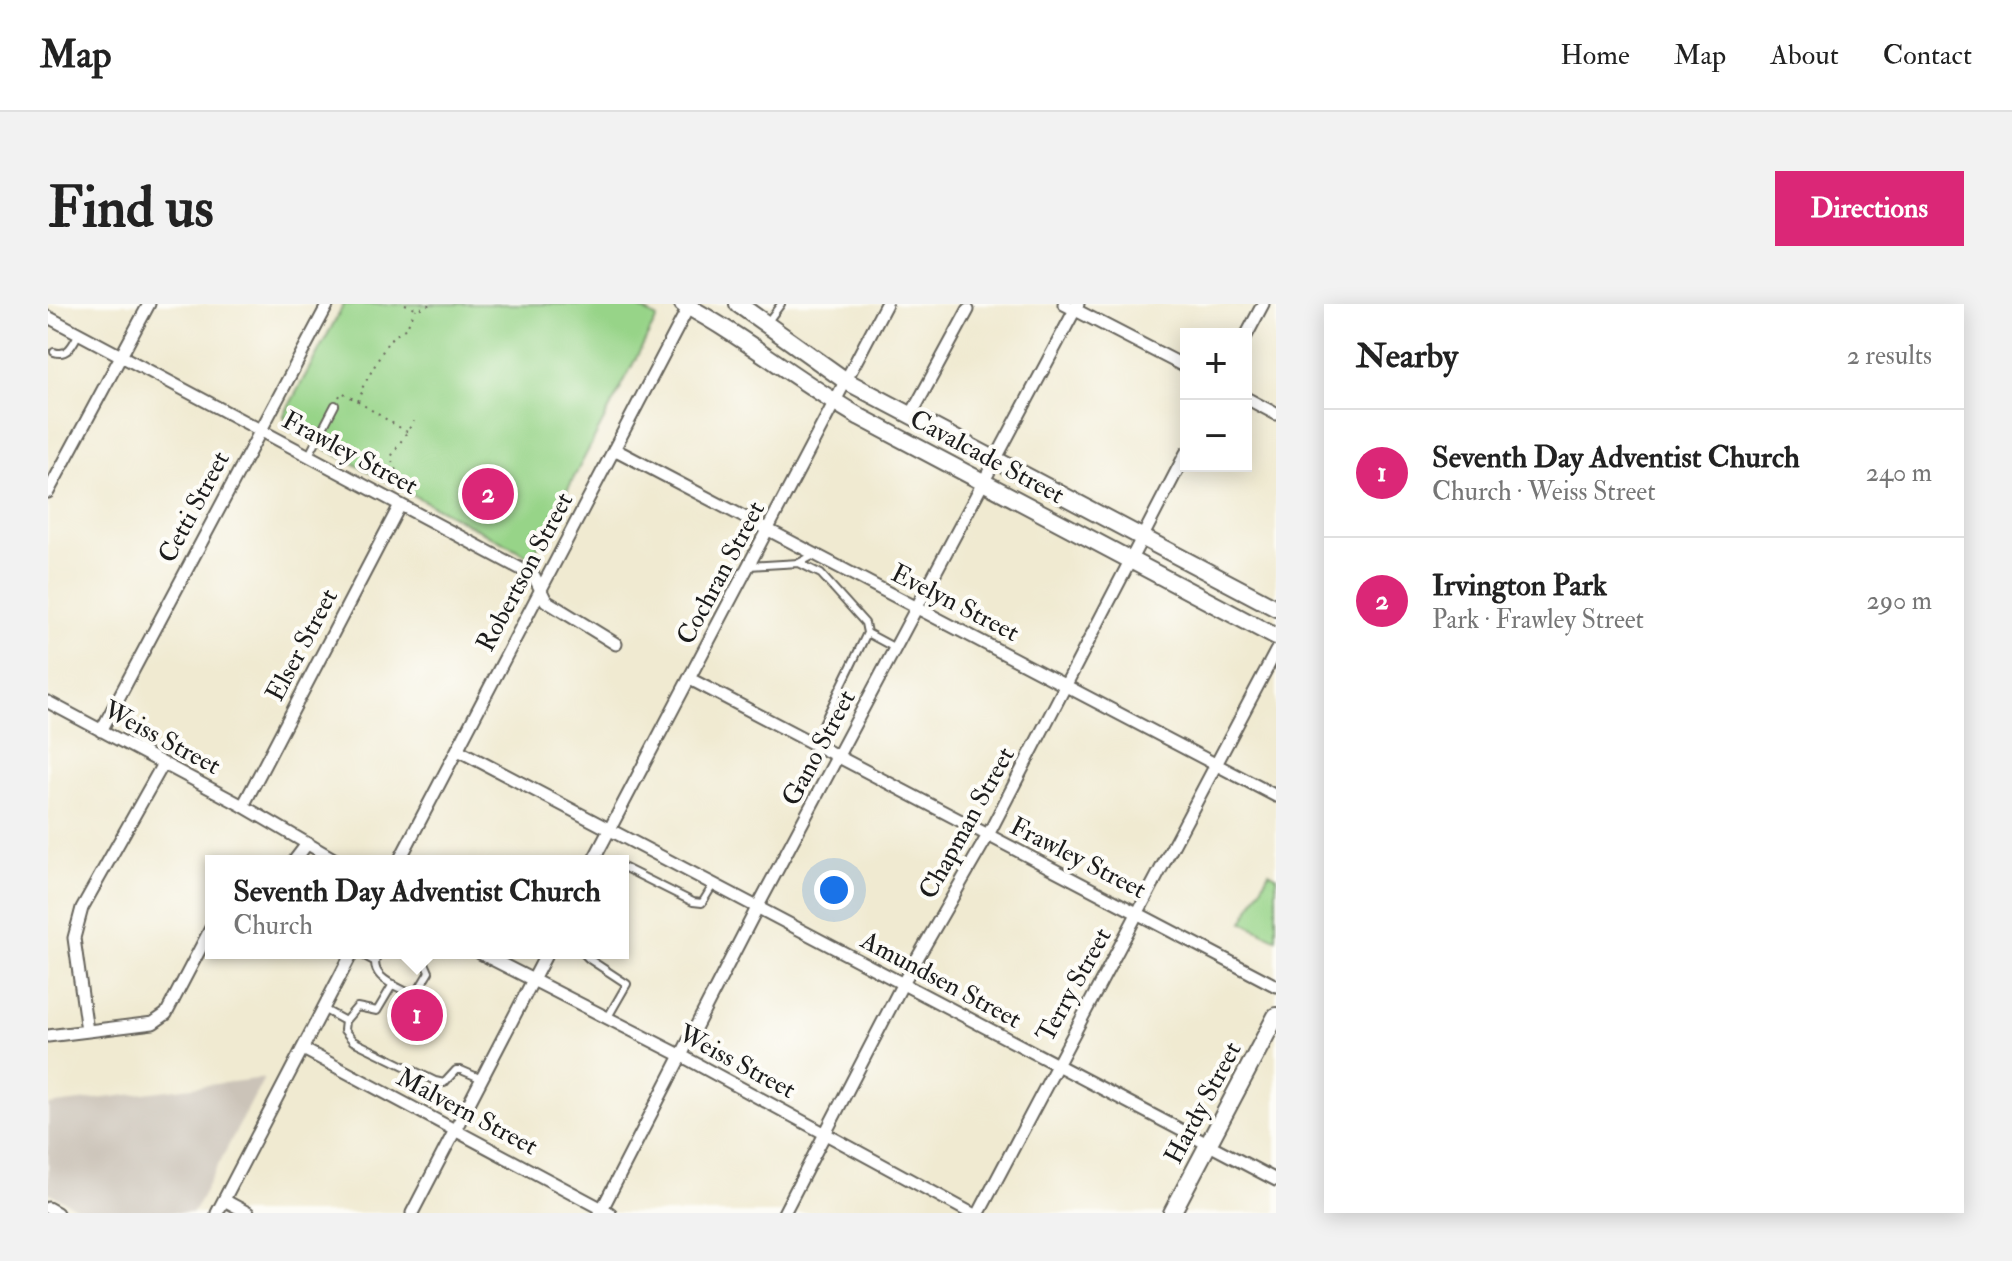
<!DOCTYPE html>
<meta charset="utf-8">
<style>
:root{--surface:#fff;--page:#f2f2f2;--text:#222;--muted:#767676;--line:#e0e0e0;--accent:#db2777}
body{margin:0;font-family:"IM FELL Double Pica",serif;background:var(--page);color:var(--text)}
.controls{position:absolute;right:24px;top:24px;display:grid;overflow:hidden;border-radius:0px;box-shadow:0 4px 20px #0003}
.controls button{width:72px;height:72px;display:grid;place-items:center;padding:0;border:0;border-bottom:2px solid var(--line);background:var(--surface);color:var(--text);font:40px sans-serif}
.you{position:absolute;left:786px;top:586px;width:28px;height:28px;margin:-20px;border:6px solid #fff;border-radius:50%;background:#1a73e8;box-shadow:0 0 0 12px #1a73e833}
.badge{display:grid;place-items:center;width:52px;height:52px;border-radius:50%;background:var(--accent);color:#fff;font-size:26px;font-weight:700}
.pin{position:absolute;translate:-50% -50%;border:4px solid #fff;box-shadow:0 2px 8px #0006}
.popup{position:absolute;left:157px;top:551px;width:424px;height:104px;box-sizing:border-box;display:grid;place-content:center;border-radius:0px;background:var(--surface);filter:drop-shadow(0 2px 6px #0005);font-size:26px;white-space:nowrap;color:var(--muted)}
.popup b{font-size:30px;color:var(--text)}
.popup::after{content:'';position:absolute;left:50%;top:100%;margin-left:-16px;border:16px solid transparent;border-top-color:var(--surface)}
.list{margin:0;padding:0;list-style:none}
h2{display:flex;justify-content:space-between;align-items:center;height:104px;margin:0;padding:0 32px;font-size:34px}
h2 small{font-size:26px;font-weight:400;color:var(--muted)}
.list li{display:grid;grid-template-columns:52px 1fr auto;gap:24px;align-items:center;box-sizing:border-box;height:128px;padding:0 32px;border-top:2px solid var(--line)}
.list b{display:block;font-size:30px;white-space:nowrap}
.list p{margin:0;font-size:26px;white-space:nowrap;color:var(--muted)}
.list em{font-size:26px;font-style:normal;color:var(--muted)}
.map{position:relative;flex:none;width:1228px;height:909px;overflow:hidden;border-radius:0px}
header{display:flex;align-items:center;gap:48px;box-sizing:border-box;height:112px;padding:0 40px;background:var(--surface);border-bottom:2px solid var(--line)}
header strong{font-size:38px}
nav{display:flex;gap:44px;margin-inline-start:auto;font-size:28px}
.intro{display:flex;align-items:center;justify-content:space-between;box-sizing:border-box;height:192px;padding:0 48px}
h1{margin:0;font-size:56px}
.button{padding:20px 36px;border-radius:0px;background:var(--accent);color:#fff;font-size:28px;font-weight:700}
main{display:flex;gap:48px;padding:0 48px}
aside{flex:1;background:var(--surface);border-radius:0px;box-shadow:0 4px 20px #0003}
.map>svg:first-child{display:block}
.industrial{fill:#cbc3b8}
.green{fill:#97d488;stroke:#5a7852;stroke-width:2}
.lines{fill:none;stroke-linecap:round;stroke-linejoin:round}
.lane-casing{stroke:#66645b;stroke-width:10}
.street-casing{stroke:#66645b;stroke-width:15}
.secondary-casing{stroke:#66645b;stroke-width:20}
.path{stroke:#66645b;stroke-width:2;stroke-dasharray:2 6;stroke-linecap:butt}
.lane{stroke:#fff;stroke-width:6}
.street{stroke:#fff;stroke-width:11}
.secondary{stroke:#fff;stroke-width:16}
.labels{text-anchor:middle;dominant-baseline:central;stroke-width:8;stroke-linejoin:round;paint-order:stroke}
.street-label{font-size:26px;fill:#1c1c1c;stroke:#fdfcf7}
</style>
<header>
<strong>Map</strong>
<nav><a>Home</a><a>Map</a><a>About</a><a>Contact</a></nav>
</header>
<div class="intro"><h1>Find us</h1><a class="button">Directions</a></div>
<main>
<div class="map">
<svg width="1228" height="909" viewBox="0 0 1228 909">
<rect width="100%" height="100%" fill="#fdfcf7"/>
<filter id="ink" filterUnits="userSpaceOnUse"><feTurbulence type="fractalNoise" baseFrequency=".0125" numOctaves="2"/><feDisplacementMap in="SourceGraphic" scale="16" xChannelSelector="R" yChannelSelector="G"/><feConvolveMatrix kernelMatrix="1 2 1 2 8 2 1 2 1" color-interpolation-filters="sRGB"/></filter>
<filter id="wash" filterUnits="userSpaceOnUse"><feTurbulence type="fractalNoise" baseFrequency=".006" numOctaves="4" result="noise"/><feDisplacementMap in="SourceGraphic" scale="32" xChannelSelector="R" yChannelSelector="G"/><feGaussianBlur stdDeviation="1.8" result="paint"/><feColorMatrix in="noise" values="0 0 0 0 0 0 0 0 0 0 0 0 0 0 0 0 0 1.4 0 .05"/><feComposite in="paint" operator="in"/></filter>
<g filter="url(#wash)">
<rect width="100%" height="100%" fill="#f0ead1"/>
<path class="industrial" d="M216 774 145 909H38L0 888V801Z"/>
<path class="green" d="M296 0H584L609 14 484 254 240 125 236 111Z
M1221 568 1228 572V635L1195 618Z"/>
</g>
<g filter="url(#ink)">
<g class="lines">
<defs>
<path id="lane" d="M718 20 733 0
M6 48C20 53 25 40 31 29
M261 151 287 101
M751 259 773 270 817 319 819 329 847 344
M701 262 751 259 766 251
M765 440 819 329
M575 563 645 598 654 599 665 581
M311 649 326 657
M330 649C318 672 346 681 363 690L369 688 381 668 377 659 357 649
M535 649 541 655 579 680 560 713
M275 705 297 717 296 726 305 737 387 777 396 779 408 766H413L434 775
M297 717 309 703 329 707 345 680"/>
<path id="street" d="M1016 0 1138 63
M0 13 486 272 498 297 568 340
M1198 32 1215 0
M1198 94 1228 110
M863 111 920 6
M566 145 1228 492
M0 188 101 0
M642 375 1228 682
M0 398 195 502 289 557
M53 427 280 0
M410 446 1228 876
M195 502 352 201
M246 557 259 540
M351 557 642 0
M545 557 838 0
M432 649 634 752 923 909
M39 727 26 634 34 604 115 460
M0 732 105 719 118 710 163 624
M255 745 562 909
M176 896 200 909
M0 904 9 909
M169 909 304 649
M364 909 499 649
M552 909 710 602 1030 0
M736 909 855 679 939 533 1138 149
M931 909 1228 347"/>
<path id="secondary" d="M635 0C697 33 751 78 812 113L1228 333
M690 0 798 77 1228 304
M1124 909 1228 712"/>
</defs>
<use href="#lane" class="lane-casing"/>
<use href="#street" class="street-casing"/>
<use href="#secondary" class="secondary-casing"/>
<path class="path" d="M357 0 370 5 383 0
M291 93 294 88 359 128
M310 97 314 90 312 88 341 36 358 24 368 5
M365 183 346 164 343 153 366 117"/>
<use href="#lane" class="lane"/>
<use href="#street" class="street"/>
<use href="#secondary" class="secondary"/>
</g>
</g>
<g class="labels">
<g class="street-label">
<text transform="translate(302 149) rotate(28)">Frawley Street</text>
<text transform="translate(939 153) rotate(28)">Cavalcade Street</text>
<text transform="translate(146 203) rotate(-62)">Cetti Street</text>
<text transform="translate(477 268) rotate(-62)">Robertson Street</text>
<text transform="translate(673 269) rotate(-62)">Cochran Street</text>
<text transform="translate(907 299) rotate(27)">Evelyn Street</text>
<text transform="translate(254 341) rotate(-62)">Elser Street</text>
<text transform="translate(114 434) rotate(28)">Weiss Street</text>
<text transform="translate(771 444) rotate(-62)">Gano Street</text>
<text transform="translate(919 519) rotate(-61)">Chapman Street</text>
<text transform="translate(1030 554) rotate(27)">Frawley Street</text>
<text transform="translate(893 676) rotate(28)">Amundsen Street</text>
<text transform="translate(1026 681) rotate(-61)">Terry Street</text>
<text transform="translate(689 758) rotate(28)">Weiss Street</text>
<text transform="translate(1155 799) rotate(-62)">Hardy Street</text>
<text transform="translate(419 808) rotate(28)">Malvern Street</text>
</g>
</g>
</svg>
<div class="controls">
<button>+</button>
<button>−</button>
</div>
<div class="you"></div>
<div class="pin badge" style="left:369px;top:711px">1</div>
<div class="popup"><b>Seventh Day Adventist Church</b>Church</div>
<div class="pin badge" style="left:440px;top:190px">2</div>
</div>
<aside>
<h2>Nearby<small>2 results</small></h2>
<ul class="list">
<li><span class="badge">1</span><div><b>Seventh Day Adventist Church</b><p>Church · Weiss Street</p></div><em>240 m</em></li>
<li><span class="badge">2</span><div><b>Irvington Park</b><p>Park · Frawley Street</p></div><em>290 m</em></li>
</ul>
</aside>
</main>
